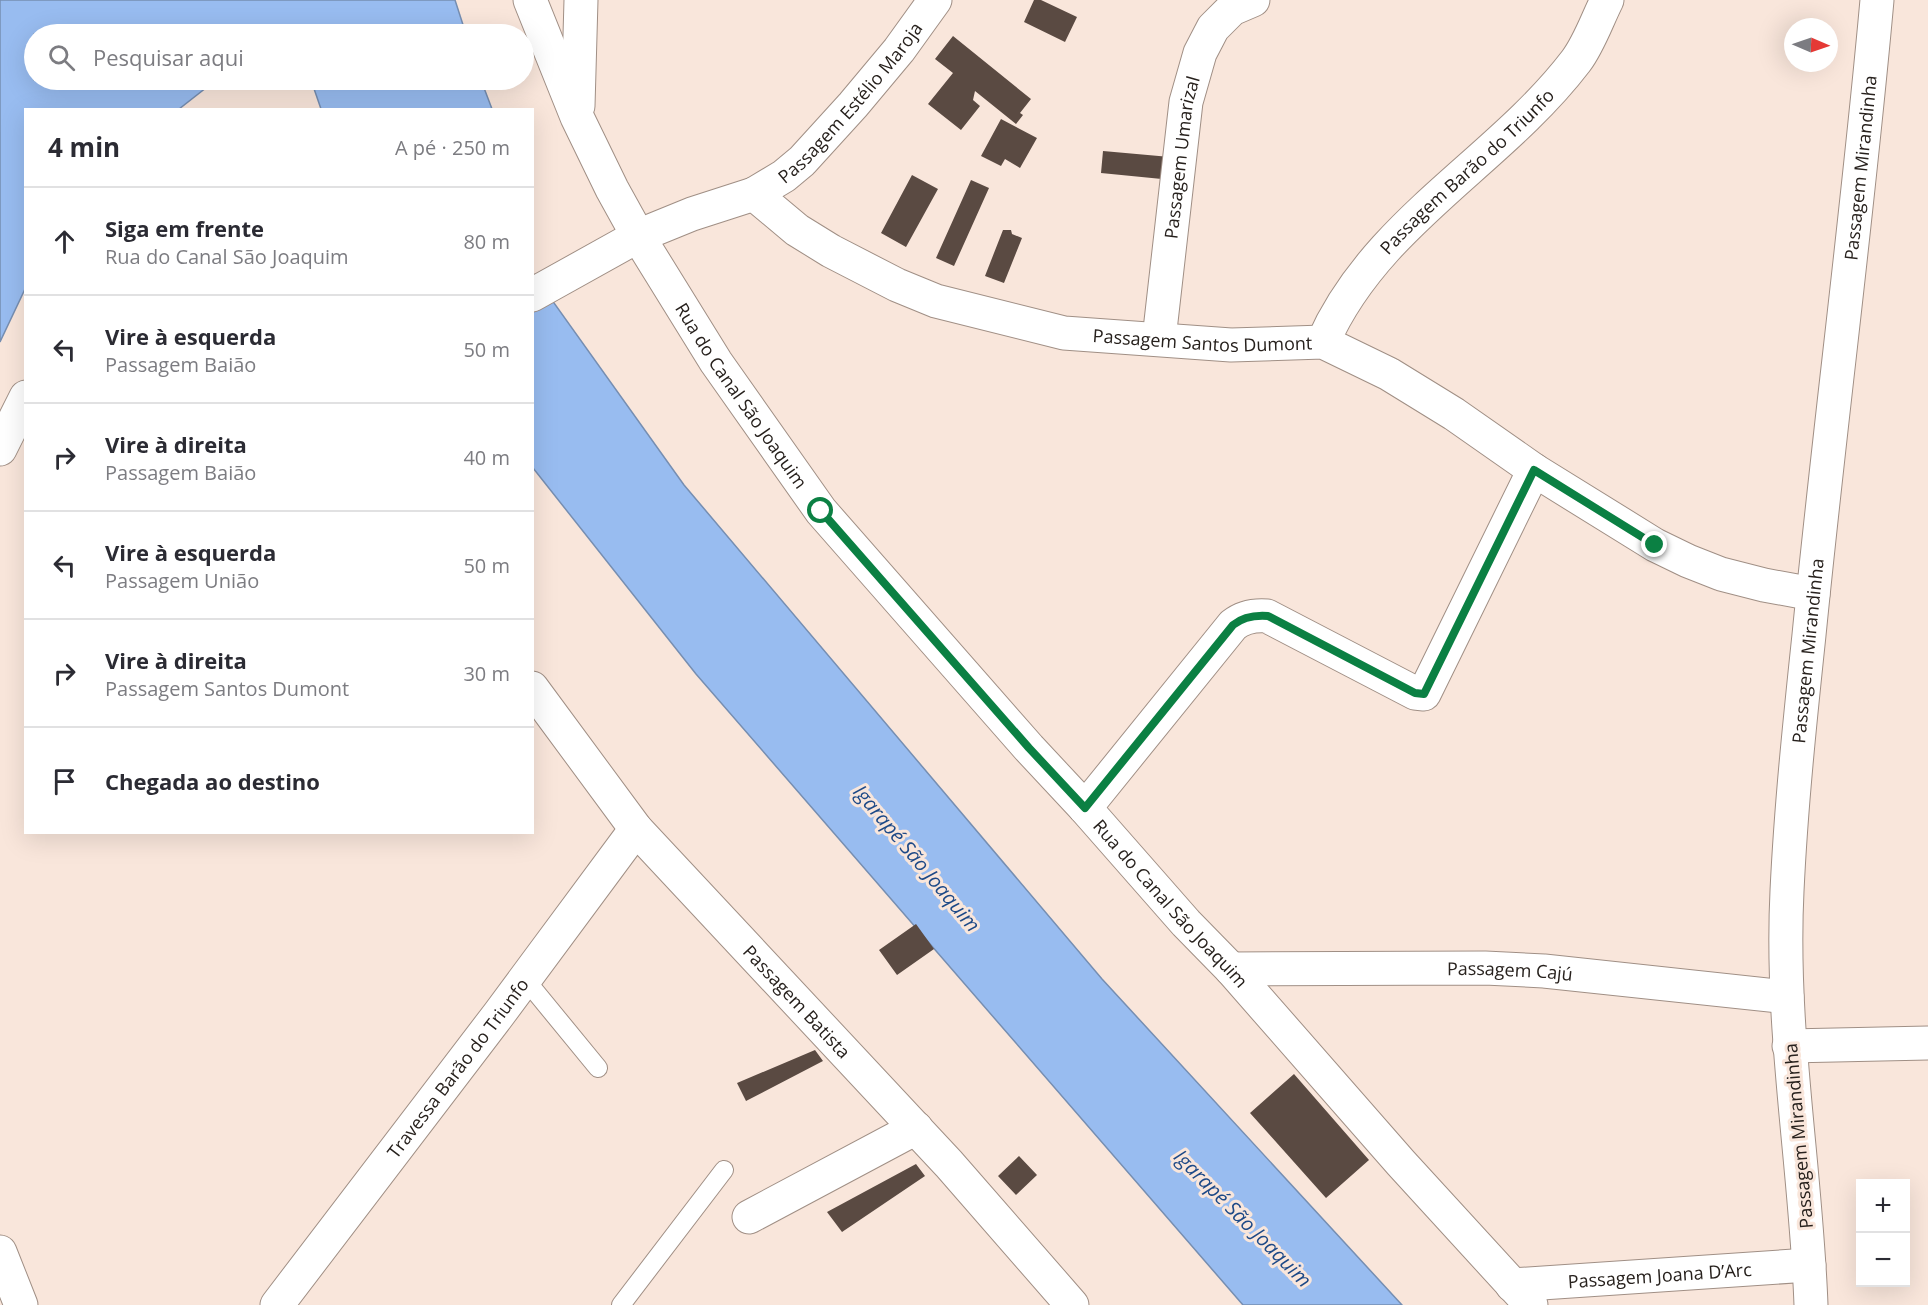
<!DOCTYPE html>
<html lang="pt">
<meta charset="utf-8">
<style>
:root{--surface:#fff;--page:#f2f2f3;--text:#2b2b33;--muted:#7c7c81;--line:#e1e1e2}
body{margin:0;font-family:"Open Sans",sans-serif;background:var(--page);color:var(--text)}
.controls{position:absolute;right:18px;bottom:18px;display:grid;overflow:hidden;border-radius:0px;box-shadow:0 6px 24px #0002}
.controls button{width:54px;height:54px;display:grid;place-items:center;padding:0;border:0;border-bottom:2px solid var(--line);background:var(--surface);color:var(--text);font:30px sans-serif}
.compass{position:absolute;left:1784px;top:18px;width:54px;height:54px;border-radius:50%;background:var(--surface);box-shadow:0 6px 24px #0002;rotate:92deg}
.stop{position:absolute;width:18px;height:18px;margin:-14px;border:4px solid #0b8043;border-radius:50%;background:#fff}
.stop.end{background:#0b8043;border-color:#fff;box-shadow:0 2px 6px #0008}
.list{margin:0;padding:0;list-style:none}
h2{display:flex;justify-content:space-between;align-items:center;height:78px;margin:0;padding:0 24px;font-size:26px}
h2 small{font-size:20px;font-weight:400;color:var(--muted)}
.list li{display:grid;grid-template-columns:39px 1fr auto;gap:18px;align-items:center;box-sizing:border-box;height:108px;padding:0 24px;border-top:2px solid var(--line)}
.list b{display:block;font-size:22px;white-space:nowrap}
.list p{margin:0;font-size:20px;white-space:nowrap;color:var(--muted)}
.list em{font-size:20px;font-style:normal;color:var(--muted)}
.icon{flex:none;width:33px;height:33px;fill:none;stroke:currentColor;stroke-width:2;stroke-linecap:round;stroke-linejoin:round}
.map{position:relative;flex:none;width:1928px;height:1305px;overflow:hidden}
.search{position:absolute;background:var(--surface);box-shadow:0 6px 24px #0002;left:24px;top:24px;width:510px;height:66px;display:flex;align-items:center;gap:15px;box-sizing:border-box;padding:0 21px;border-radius:33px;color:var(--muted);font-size:22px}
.panel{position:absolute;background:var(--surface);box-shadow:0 6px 24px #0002;left:24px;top:108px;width:510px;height:726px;border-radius:0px}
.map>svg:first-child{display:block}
.water{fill:#98bcf0;stroke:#768eb1;stroke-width:1.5}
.building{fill:#5a4a42}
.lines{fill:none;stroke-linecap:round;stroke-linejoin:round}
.service-casing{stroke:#a08f85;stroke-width:20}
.minor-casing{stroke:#a08f85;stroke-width:35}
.tertiary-casing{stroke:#a08f85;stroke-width:35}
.service{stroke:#fff;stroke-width:18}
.minor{stroke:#fff;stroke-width:33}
.tertiary{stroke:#fff;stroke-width:33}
.route{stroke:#0b8043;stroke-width:8}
.labels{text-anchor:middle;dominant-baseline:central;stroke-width:6;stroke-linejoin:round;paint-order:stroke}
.street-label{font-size:18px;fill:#27211d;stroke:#f9e6db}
.water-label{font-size:20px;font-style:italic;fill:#1d4987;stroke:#f9e6db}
</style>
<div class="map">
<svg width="1928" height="1305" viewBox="0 0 1928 1305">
<rect width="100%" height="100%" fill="#f9e6db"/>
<path class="water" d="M0 0H455L466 34H34V80H216L179 109 26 110 25 289 0 342Z
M311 80H481L492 109H321Z
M532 270 534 275 684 485 1102 979 1402 1305H1243L696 674 533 468Z"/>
<path class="building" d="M1034 0H1041L1077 17 1065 42 1024 22Z
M953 36 1031 99 1020 113 1023 115 1016 124 975 91 973 100 980 106 961 130 928 104 953 73 935 59Z
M1001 119 1037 138 1020 168 1005 159 1001 166 981 156Z
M1103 151 1170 157 1172 180 1101 173Z
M912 175 938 189 906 247 881 233Z
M971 180 989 188 954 266 936 258Z
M1003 230H1011L1012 234 1022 238 1004 283 985 276Z
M916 924 934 949 897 975 879 950Z
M815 1050 823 1061 746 1101 737 1083Z
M1294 1074 1369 1160 1326 1198 1250 1113Z
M1019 1156 1037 1175 1016 1195 998 1176Z
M916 1164 925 1176 842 1232 827 1212Z"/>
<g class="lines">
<defs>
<path id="service" d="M525 979 598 1068
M621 1305 724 1170"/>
<g id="minor">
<path id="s1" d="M530 0 577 117 612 189 638 236 716 362 821 511 1029 748 1085 808 1186 923 1231 969 1401 1163 1531 1305"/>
<path d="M578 106 581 0"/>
<path id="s2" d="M754 194 784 176 802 161 853 105 899 50 935 0"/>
<path id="s3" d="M532 295 638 236 692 214 754 194 797 230 831 251 897 285 936 301 1064 333 1231 345 1323 342 1389 374 1454 414 1534 470 1655 545 1688 561 1721 574 1764 585 1813 594"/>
<path id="s4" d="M1159 339 1186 102 1200 53 1213 28 1232 9 1253 0"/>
<path id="s5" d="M1323 342C1375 223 1499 162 1576 61 1589 44 1597 20 1607 0"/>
<path d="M0 449 26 397"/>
<path id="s6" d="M532 688 636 829 949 1164 1072 1305"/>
<path d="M1085 808 1233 625C1243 617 1254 615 1267 616L1415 693 1424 694 1534 470"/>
<path id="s7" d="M1231 969 1485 968 1544 971 1787 997"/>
<path d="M1789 1046 1928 1043"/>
<path d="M749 1217 916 1128"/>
<path d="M0 1252 21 1305"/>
<path id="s8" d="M1512 1285 1809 1265"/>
<path id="s9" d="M277 1305 499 1014 636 829"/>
</g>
<g id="tertiary">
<path id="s10" d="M1811 1305C1806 1167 1780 1030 1787 891 1791 806 1800 720 1809 635 1830 423 1858 212 1877 0"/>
</g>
</defs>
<use href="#service" class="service-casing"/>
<use href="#minor" class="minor-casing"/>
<use href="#tertiary" class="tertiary-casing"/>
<use href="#service" class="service"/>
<use href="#minor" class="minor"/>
<use href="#tertiary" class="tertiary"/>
</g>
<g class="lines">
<path class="route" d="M821 511 1029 748 1085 808 1233 625C1243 617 1255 615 1268 616L1415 693 1424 694 1534 470 1655 545"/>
</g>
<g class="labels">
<g class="street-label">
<text stroke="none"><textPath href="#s2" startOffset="134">Passagem Estélio Maroja</textPath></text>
<text stroke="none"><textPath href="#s4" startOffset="183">Passagem Umarizal</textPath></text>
<text stroke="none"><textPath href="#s10" startOffset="1142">Passagem Mirandinha</textPath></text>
<text stroke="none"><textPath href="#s5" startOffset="225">Passagem Barão do Triunfo</textPath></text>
<text stroke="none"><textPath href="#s3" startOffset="728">Passagem Santos Dumont</textPath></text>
<text stroke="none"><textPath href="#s1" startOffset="450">Rua do Canal São Joaquim</textPath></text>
<text stroke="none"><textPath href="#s10" startOffset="656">Passagem Mirandinha</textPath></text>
<text stroke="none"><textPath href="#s1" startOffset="1116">Rua do Canal São Joaquim</textPath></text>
<text stroke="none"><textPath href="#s7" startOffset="279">Passagem Cajú</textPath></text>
<text stroke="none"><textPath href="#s6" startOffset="411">Passagem Batista</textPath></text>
<text stroke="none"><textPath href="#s9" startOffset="298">Travessa Barão do Triunfo</textPath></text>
<text transform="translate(1798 1136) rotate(-95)">Passagem Mirandinha</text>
<text stroke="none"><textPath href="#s8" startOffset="148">Passagem Joana D’Arc</textPath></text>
</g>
<g class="water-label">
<text transform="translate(917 858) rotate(50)">Igarapé São Joaquim</text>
<text transform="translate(1243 1218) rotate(45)">Igarapé São Joaquim</text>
</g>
</g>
</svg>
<div class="controls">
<button>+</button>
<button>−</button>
</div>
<svg class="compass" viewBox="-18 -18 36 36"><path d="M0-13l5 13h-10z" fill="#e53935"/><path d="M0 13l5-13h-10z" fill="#7c7c81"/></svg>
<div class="stop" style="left:821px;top:511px"></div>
<div class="stop end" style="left:1655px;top:545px"></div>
<div class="search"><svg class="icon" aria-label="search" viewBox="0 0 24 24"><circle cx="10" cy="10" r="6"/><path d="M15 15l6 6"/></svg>Pesquisar aqui</div>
<section class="panel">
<h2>4 min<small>A pé · 250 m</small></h2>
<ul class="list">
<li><svg class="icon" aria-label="ahead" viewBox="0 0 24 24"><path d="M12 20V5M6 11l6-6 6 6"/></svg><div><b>Siga em frente</b><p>Rua do Canal São Joaquim</p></div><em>80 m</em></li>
<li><svg class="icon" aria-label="left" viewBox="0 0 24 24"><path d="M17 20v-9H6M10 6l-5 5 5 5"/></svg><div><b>Vire à esquerda</b><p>Passagem Baião</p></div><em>50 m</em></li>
<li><svg class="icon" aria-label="right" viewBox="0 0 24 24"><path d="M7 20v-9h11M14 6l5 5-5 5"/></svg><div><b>Vire à direita</b><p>Passagem Baião</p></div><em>40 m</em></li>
<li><svg class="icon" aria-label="left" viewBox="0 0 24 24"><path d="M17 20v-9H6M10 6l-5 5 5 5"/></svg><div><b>Vire à esquerda</b><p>Passagem União</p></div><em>50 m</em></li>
<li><svg class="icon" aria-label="right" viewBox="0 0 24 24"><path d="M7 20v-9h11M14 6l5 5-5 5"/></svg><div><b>Vire à direita</b><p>Passagem Santos Dumont</p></div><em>30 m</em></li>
<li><svg class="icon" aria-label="arrive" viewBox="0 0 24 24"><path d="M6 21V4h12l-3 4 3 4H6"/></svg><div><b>Chegada ao destino</b></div></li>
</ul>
</section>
</div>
